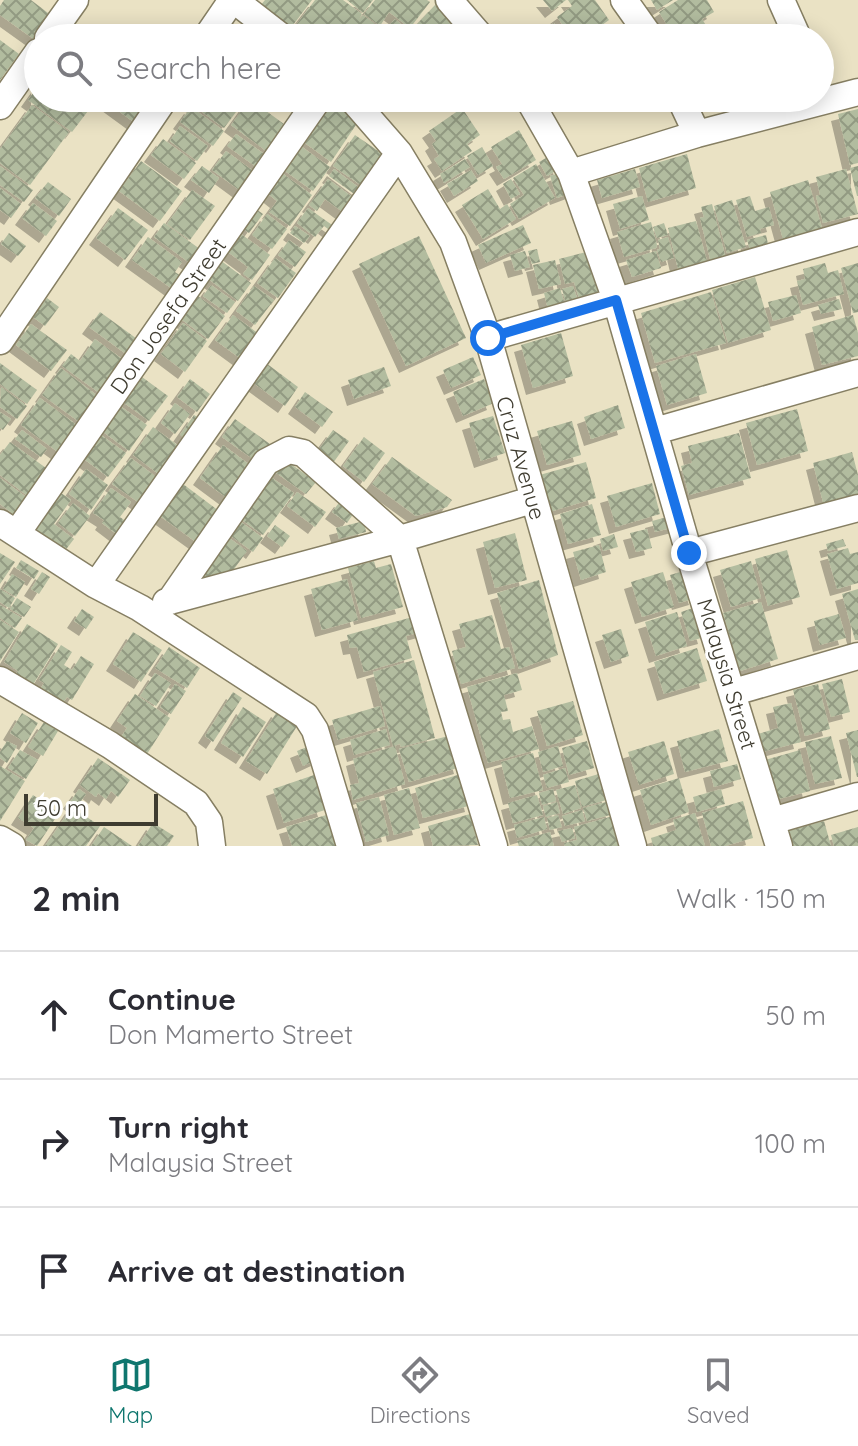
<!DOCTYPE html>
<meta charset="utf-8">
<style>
:root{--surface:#fff;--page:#f7f7f7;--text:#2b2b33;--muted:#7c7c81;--line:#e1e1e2;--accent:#0f766e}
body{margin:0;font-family:Quicksand,sans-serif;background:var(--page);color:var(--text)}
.scale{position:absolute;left:24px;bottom:20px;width:134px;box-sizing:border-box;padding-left:8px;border:4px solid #3f3c30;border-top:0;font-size:22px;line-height:28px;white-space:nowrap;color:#3f3c30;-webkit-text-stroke:6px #fff;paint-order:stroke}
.stop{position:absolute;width:24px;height:24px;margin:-18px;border:6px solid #1a73e8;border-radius:50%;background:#fff}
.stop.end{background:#1a73e8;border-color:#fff;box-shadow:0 2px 8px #0008}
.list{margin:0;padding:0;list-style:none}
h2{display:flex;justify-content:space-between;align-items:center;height:104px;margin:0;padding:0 32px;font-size:34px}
h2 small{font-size:26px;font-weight:400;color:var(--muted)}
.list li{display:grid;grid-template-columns:52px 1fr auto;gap:24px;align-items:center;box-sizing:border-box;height:128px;padding:0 32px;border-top:2px solid var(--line)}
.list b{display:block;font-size:30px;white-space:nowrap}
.list p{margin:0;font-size:26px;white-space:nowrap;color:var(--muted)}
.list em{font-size:26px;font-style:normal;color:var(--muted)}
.icon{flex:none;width:44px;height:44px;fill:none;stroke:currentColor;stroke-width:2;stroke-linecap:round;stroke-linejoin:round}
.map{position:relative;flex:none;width:858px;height:846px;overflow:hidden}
.search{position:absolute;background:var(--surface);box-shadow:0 4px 20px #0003;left:24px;right:24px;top:24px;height:88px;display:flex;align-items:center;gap:20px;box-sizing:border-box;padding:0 28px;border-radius:44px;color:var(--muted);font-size:30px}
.sheet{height:488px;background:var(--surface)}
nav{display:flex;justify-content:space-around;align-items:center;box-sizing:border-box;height:112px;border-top:2px solid var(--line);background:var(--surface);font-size:22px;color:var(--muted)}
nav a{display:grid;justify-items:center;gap:4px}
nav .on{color:var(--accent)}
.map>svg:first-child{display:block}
.building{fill:url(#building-cross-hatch);filter:url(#shadow)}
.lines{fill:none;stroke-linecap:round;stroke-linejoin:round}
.minor-casing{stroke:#867f63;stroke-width:29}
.minor{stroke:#fff;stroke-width:26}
.route{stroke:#1a73e8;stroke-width:10}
.labels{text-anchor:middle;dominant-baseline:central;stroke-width:6;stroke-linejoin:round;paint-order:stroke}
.street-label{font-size:22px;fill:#3f3c30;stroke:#fff}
</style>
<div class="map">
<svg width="858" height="846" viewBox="0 0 858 846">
<defs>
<pattern id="building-cross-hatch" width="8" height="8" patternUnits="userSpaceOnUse" patternTransform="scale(2)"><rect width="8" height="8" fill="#b2bc9f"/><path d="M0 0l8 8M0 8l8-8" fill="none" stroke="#929a82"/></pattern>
<filter id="shadow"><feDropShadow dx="-7" dy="7" stdDeviation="0" flood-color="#0004"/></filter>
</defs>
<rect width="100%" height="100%" fill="#eae2c4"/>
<path class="building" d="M4 0H31L52 16 35 40 0 15V6Z
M265 0H312L290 29 260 6Z
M315 0H343L362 14 359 20 363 15 382 29 375 38H313L296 25Z
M347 0H373L363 13Z
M375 0H427L430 2 410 28 389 12 380 26 364 14Z
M543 0H566L552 11Z
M568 0H595L609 20 584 38H572L557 17 572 6Z
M651 0H673L657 10Z
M678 0H707L714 12 702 19 707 27 689 38H675L659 12Z
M435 5 466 34 463 38H404Z
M395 19 408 30 401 38H394L385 29Z
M248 23 268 38H251L242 31Z
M554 23 565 38H533Z
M0 40 19 54 0 80Z
M38 86V98H79L91 107 72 132 28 100Z
M113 98H136L147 107 135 123 109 104Z
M183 98H217L236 112 224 128Z
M336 98 362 116 331 162 305 143Z
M250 99 292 130 273 156 231 125Z
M32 105 69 132 30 185 0 163V149Z
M191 107 224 131 213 146 180 122Z
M462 108 480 135 467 144 472 151 442 171 434 159 439 156 432 144 436 141 429 131Z
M858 109V163L850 165 838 114Z
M180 126 208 146 197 161 170 141Z
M519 130 536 160 504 179 496 167 502 164 491 147Z
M236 134 271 159 262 171 227 146Z
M355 135 387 157 365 188 333 166Z
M163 139 196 163 184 179 151 155Z
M302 147 330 167 313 191 285 171Z
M482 147 493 166 478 175 467 156Z
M226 151 260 176 246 195 212 170Z
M553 154 561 168 547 176 539 162Z
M687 154 696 188 648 202 639 168Z
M465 159 470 167 444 183 440 174Z
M141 161 182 191 160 221 119 191Z
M536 164 555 198 519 219 510 204 524 195 513 178Z
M0 166 33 190 24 202 0 185Z
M202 166 219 178 209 193 191 180Z
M858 166V196H857L850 168Z
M334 169 362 190 357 196 329 176Z
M635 169 640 187 602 198 597 180Z
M846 169 858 214 823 223 816 196 820 195 816 177Z
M471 170 478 181 454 196 447 184Z
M566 171 573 192 557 198 550 176Z
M282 173 312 195 290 226 269 212 277 201 267 193Z
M328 179 355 199 344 213 325 199 317 211 309 205Z
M511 179 520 194 511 199 503 184Z
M808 180 822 228 783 239 770 192Z
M48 182 71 199 59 216 35 198Z
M0 188 21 204 11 218 0 210Z
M488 189 500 209 507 204 516 219 483 239 462 205Z
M192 190 215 206 190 240 167 224Z
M642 196 649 220 620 229 613 204Z
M750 196 755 211 769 207 774 225 760 229 761 233 747 237 736 200Z
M732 200 746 247 727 253 714 206Z
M33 203 57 221 46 236 22 218Z
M712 204 726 259 711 263 700 218 704 217 701 207Z
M118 208 148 230 125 260 96 238Z
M308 208 335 227 332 232 324 226 315 237 297 223Z
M256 209 263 214 249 233 242 228Z
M267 214 287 229 272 249 252 235Z
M696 221 707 261 678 269 668 228Z
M651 222 657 245 656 248 624 257 617 232Z
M164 223 204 252 194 266 154 237Z
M664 223 668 235 657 238 653 227Z
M523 225 531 243 486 263 478 245Z
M295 226 310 236 304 243 290 233Z
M237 231 270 255 252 280 243 274 248 267 224 249Z
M9 233 26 246 18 256 1 244Z
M766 235 769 248 751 253 747 240Z
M419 236 466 338 406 366 359 264Z
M148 237 182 262 175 272 184 278 175 291 132 260Z
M668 237 674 258 661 262 657 250 660 249 658 240Z
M289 240 306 252 295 267 278 255Z
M537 249 540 262 532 264 528 251Z
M594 250 605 291 579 298 574 282 565 284 559 259Z
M525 251 530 267 515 271 510 255Z
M656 251 661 268 632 277 626 260Z
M275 258 296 273 278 298 257 283Z
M220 260 251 283 238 301 207 278Z
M555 260 561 284 539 289 533 265Z
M825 263 828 273 838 270 844 294 803 305 797 281 805 279 803 269Z
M858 263V312L853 313 841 268Z
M755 277 771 330 728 343 712 290Z
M211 285 235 302 227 313 203 296Z
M254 286 274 300 255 325 236 311Z
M573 286 578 301 566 304 562 289Z
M560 288 565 305 548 309 544 293Z
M711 292 726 343 655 363 641 313Z
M796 295 801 313 773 321 768 302Z
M198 296 225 316 208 339 181 319Z
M47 298 59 307 45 326 33 317Z
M839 299 842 309 821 314 818 305Z
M100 312 144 344 133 359 89 327Z
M233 315 259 334 241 359 215 340Z
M853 315 858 333V356L822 365 812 327Z
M183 323 207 341 185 372 161 354Z
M31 324 67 350 51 371 16 345Z
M561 333 573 376 533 388 521 345Z
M95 339 129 364 105 397 62 366 71 354 80 361Z
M696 354 707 393 667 405 656 366Z
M473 357 481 375 451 388 443 370Z
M262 360 298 387 285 406 248 379Z
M0 363 37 390 27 404 0 384Z
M384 367 391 386 354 399 348 380Z
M61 368 103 400 85 426 42 395Z
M142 377 168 396 149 421 123 402Z
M190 379 210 394 197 412 177 397Z
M484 379 494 403 463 416 453 392Z
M1 387 27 406 17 419 0 407Z
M305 392 333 412 322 427 295 407Z
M40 398 81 428 62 455 21 425Z
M175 403 190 414 175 434 161 423Z
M618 405 625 428 591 439 584 417Z
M120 406 147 425 129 451 102 431Z
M797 409 808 451 757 465 746 423Z
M0 412 11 419 3 430 0 428Z
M194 415 204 421 190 441 180 435Z
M493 416 505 453 481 461 469 423Z
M235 419 270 444 257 462 222 437Z
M572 421 581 455 547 465 537 431Z
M153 427 180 447 160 475 133 455Z
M22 430 47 449 41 457 15 439Z
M333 430 349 441 333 463 317 452Z
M739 433 751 478 689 495 681 466 692 463 688 446Z
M101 435 126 453 108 477 84 459Z
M364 437 385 453 364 482 343 466Z
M10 442 53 473 33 500 0 475V455Z
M223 445 254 468 231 501 200 478Z
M852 452 858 475V496L824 506 813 463Z
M392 457 452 500 447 507 416 516 372 484Z
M131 458 159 479 141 504 112 484Z
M284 459 316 482 306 494 275 472Z
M586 462 596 498 546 513 536 476Z
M86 469 108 485 91 510 69 494Z
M0 478 33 502 20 519 0 504Z
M272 478 294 493 263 535 242 520Z
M652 483 660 514 616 527 607 496Z
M183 484 219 511 196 542 160 516Z
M111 488 131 502 120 517 128 523 119 536 102 523 104 520 93 513Z
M297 492 326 512 315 527 287 506Z
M61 493 71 500 54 524 74 539 64 552 34 530Z
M341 500 356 510 347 523 332 512Z
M73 503 90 516 75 536 58 523Z
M592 504 601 535 568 544 560 514Z
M675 515 678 526 655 532 652 521Z
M237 519 263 538 253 552 227 533Z
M364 521 366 532 339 539 336 528Z
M275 525 290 536 282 547 267 536Z
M647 529 652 548 636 552 630 533Z
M515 533 527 580 495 588 483 542Z
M614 534 618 547 603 551 600 539Z
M225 535 247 551 232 572 209 581 198 573Z
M843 539 846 546 828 551 826 544Z
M599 545 606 572 581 580 573 552Z
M848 548 850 554 858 552V583L837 589 827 554Z
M787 550 800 597 768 606 755 559Z
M0 553 15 562 0 584Z
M21 560 39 571 34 579 16 568Z
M374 561 376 568 391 564 403 607 361 618 348 568Z
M751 561 761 598 731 607 720 570Z
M687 570 696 598 679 603 670 575Z
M42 572 50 577 39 594 31 589Z
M663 572 674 607 642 617 631 582Z
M12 574 25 582 16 597 3 589Z
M347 579 358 620 322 630 311 589Z
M539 580 558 655 519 669 497 593Z
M0 589 15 598 9 608 0 602Z
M858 589V640H855L842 594Z
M17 598 31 607 24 617 10 609Z
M761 602 778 659 740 671 723 613Z
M0 605 22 618 15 628 0 618Z
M696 607 705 637 690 641 681 612Z
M82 609 94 617 86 629 74 621Z
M677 612 687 646 656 656 645 622Z
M839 614 846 638 820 645 814 621Z
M420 615 424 631 406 636 412 658 364 672 357 647 350 648 347 635Z
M492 615 501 649 509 647 515 668 461 684 452 651 466 647 459 624Z
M0 620 19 632 0 661Z
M27 624 58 644 31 688 14 677 18 671 4 662Z
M621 629 629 656 611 662 602 635Z
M133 632 162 650 141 682 113 664Z
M61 645 72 652 64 665 72 670 81 656 94 664 72 700 67 697 60 707 38 693 44 683 39 680Z
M169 647 200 668 187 688 155 668Z
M697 648 707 681 664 694 654 662Z
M414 660 435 738 401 747 400 744 393 746 373 672Z
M155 673 171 683 156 706 140 696Z
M517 673 522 690 504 695 508 711 501 712 503 720 510 719 513 732 532 726 539 749 488 763 467 687Z
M842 679 850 712 831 717 822 684Z
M175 684 186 691 171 714 160 707Z
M818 684 830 729 805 736 793 690Z
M233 692 242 698 213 742 205 736Z
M135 694 170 718 147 754 121 737 127 728 117 721Z
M573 701 583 735 547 746 537 711Z
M791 703 801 742 762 752 758 734 778 728 773 707Z
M380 706 385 726 338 740 332 720Z
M243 707 266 722 243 757 221 743Z
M278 710 299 723 267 774 246 761Z
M22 713 38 723 26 743 10 733Z
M44 722 58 731 43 756 28 747Z
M386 729 390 745 354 755 350 740Z
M719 729 728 761 685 772 677 741Z
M858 730V777H857L846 733Z
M452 735 461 767 409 782 399 749Z
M831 736 842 778 815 784 805 742Z
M7 741 17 746 7 763 0 758V752Z
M587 741 594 768 569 775 562 748Z
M664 741 674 774 639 785 628 752Z
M312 745 318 759 303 766 297 751Z
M395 746 405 784 353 800 350 785 359 783 353 759Z
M558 746 563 766 543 772 538 752Z
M20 750 38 760 26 779 8 768Z
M800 750 810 791 775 800 765 760Z
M533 753 543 790 510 798 501 762Z
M98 758 130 780 118 797 111 791 106 799 98 793 96 797 80 785Z
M737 764 741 779 714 787 710 771Z
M0 766 25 781 0 821Z
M565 768 569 782 547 788 543 775Z
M464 773 472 805 423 818 415 788Z
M602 773 610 799 582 807 575 781Z
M314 775 325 810 284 823 273 789Z
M679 778 689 812 651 825 640 790Z
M575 785 581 808 563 814 556 790Z
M409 788 420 828 394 835 384 795Z
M79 789 86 794 77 807 70 802Z
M553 789 556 801 542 805 539 793Z
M721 789 725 804 697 812 693 797Z
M33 795 59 813 37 846 26 840 34 828 18 818Z
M537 795 543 815 513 823 508 803Z
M379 797 389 835 366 842 356 803Z
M610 801 614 814 587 821 583 808Z
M743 801 753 838 725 846H711L702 813Z
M557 802 560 813 546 817 543 806Z
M72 807 100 826 86 846H45Z
M582 810 585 821 565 826 562 816Z
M333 813 342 846H292L286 827Z
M695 813 705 846H653L651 838 676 830 673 820Z
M470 814 478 845 433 846 428 826Z
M558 815 562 827 550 830 547 818Z
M613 816 621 846H565L564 843 577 840 574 827Z
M544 817 547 829 517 838 514 825Z
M824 821 831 846H788L784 832Z
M153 823 174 836 167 846H138Z
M104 827 132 846H91Z
M858 827V846H834L831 835Z
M572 828 575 838 562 842 558 831Z
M550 832 554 846H519L517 841Z"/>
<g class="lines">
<defs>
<path id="minor" d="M234 0 283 38
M449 0 482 38
M624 0 651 38
M781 0 798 38
M48 38 75 0
M206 38 232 0
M351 98 399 153 453 242 488 338 633 846
M528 98 571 173 616 300 689 553 779 846
M680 98 697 134
M0 106 38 52
M571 173 697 134 858 92
M488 338 858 232
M0 341 165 98
M655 431 858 373
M0 523 96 585 140 608 306 716 315 730 350 846
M17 533 319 98
M689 553 858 508
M96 585 399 153
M170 601 266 462 289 450 303 453 400 539 494 846
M166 602 400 539 532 500
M0 680 110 745 196 803 209 822 212 846
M734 692 858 656
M772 821 858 796
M0 839 12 846"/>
</defs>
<use href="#minor" class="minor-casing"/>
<use href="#minor" class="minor"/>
</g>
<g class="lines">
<path class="route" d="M488 338 616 300 689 553"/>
</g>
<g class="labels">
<g class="street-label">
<text transform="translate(168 316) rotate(-55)">Don Josefa Street</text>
<text transform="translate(521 458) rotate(74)">Cruz Avenue</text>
<text transform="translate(727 674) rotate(73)">Malaysia Street</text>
</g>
</g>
</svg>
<div class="scale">50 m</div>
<div class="stop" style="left:488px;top:338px"></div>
<div class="stop end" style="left:689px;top:553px"></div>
<div class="search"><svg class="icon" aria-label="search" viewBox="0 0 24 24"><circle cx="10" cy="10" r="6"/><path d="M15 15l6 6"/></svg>Search here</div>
</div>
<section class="sheet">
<h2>2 min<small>Walk · 150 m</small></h2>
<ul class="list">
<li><svg class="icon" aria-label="ahead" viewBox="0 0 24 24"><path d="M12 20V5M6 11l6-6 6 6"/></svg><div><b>Continue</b><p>Don Mamerto Street</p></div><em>50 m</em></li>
<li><svg class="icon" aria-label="right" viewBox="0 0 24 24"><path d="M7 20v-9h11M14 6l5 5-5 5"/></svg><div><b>Turn right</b><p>Malaysia Street</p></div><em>100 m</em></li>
<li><svg class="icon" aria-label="arrive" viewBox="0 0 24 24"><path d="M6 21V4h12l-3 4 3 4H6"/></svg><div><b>Arrive at destination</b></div></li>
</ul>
</section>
<nav>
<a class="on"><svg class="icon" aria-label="map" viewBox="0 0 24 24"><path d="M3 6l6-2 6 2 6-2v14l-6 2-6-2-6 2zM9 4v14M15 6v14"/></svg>Map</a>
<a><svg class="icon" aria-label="directions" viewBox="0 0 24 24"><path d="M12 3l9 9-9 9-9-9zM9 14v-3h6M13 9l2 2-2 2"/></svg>Directions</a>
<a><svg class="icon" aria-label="saved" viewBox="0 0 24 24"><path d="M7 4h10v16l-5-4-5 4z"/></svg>Saved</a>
</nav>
